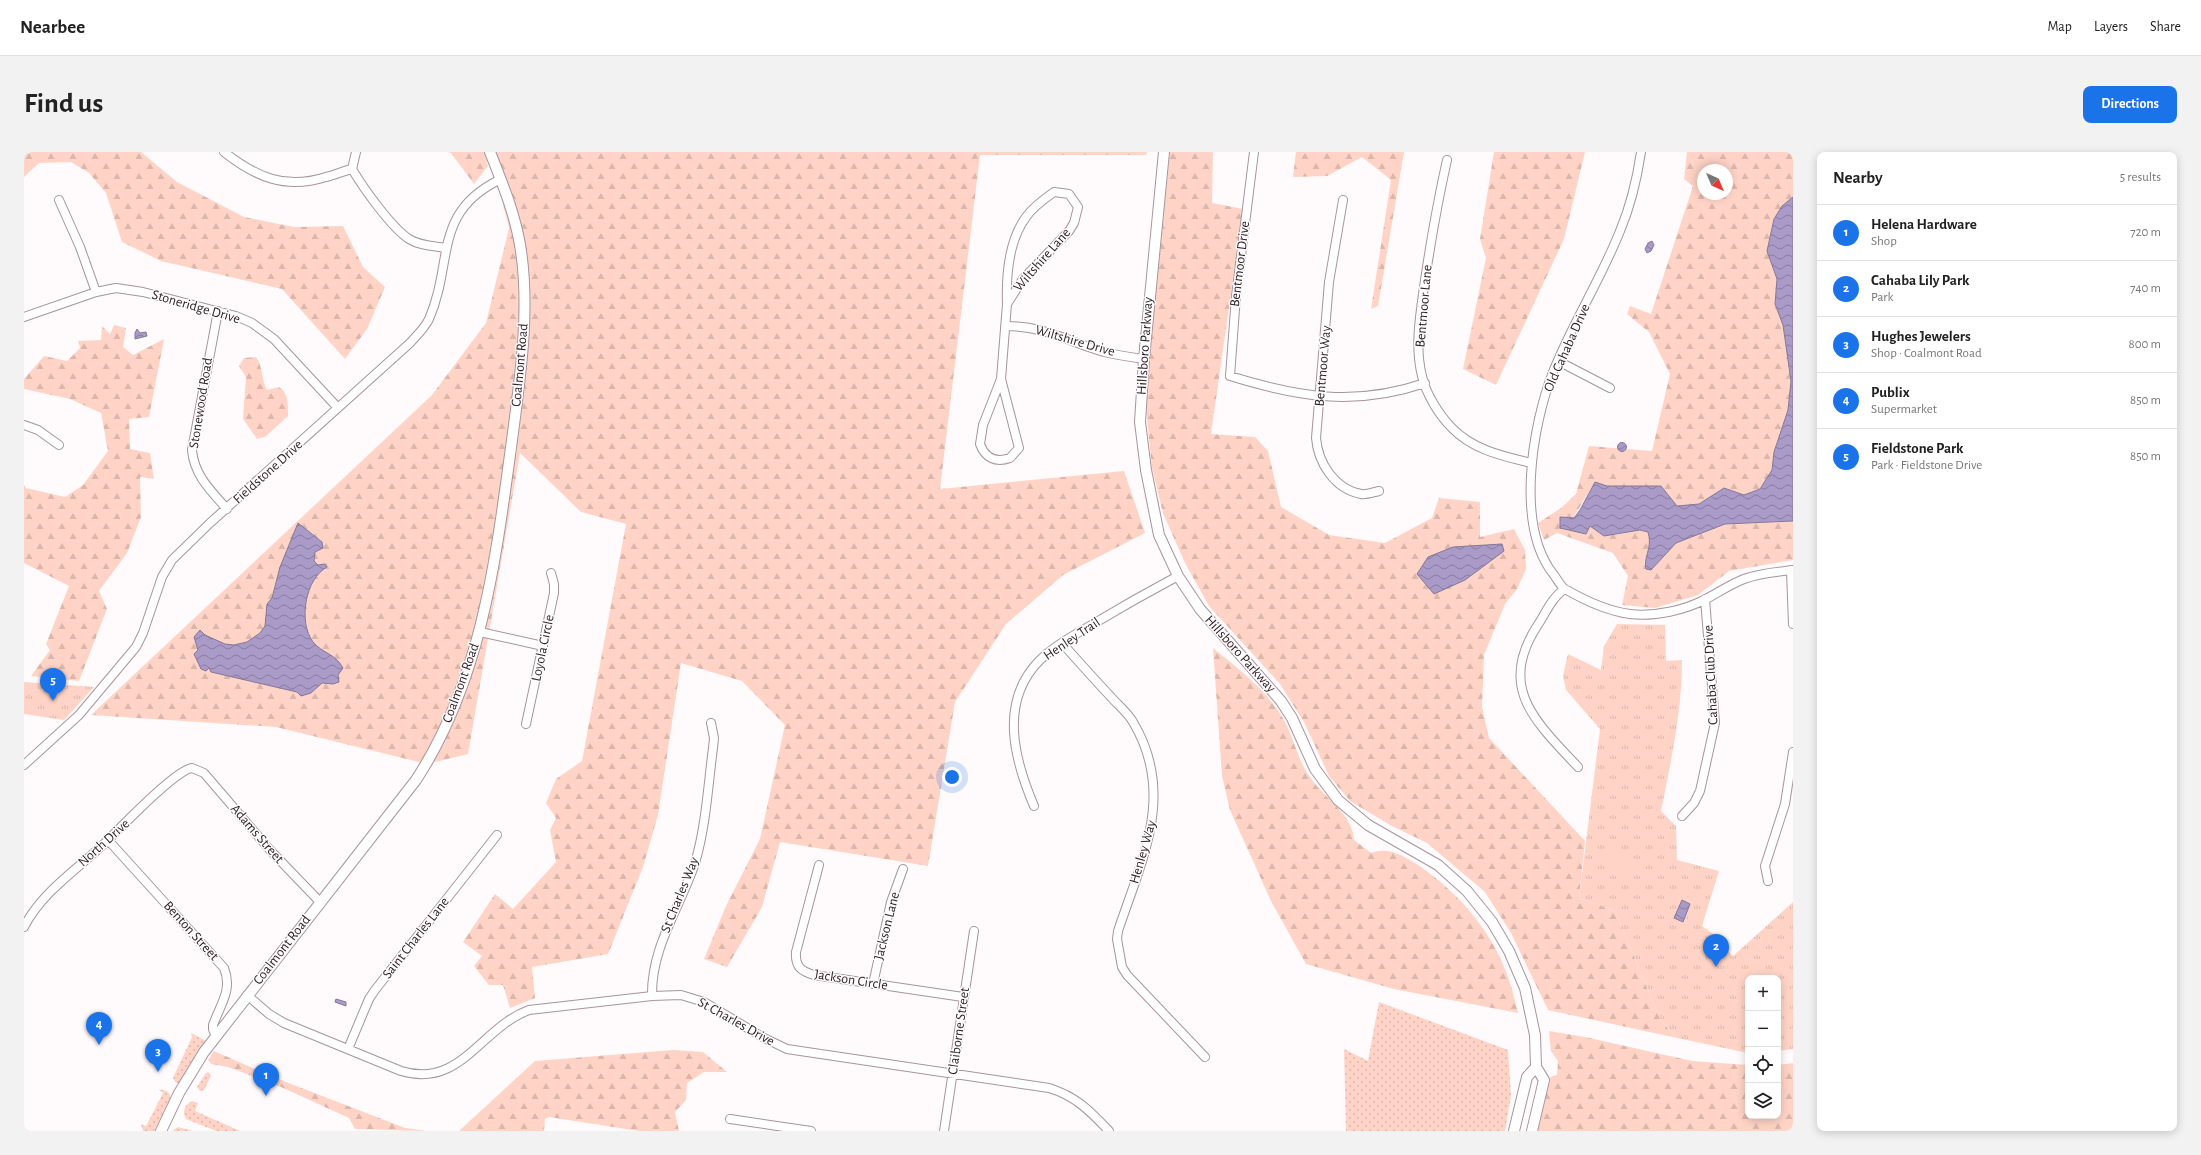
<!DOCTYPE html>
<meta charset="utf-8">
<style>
:root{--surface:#fff;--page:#f2f2f2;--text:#222;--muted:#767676;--line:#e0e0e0;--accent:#1a73e8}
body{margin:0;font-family:"Alegreya Sans",sans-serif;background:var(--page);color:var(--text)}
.controls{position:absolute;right:12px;bottom:12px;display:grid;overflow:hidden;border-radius:8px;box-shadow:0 2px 10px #0003}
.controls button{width:36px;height:36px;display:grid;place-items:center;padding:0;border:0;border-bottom:1px solid var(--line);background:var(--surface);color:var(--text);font:20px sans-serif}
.compass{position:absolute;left:1673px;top:12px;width:36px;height:36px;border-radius:50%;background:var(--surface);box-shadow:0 2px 10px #0003;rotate:136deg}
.you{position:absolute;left:928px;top:625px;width:14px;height:14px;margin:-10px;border:3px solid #fff;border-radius:50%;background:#1a73e8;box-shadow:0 0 0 6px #1a73e833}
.badge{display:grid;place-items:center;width:26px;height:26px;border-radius:50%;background:var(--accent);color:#fff;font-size:13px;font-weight:700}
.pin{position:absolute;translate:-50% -33px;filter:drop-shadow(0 1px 2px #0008)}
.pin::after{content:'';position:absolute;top:21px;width:14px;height:12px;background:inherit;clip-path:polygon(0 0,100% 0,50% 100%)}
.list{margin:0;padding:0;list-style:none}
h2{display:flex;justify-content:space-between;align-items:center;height:52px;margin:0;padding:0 16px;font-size:17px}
h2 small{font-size:13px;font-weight:400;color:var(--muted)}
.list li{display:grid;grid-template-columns:26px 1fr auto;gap:12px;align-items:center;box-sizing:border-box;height:56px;padding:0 16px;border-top:1px solid var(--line)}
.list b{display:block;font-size:15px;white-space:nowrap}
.list p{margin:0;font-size:13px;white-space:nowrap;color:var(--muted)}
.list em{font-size:13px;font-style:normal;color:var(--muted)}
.icon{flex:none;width:22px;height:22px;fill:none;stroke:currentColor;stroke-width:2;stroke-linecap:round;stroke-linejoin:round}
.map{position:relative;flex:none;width:1769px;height:979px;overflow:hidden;border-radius:8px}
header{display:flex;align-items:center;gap:24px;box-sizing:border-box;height:56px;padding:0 20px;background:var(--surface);border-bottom:1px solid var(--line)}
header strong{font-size:19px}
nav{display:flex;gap:22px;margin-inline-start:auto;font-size:14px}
.intro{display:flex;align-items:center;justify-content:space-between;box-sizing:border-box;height:96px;padding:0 24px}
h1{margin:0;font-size:28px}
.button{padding:10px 18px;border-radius:8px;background:var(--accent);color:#fff;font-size:14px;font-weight:700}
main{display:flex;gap:24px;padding:0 24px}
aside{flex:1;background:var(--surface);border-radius:8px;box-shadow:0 2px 10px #0003}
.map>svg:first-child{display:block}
.grass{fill:url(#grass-dots)}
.forest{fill:url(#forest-firs);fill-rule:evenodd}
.park{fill:url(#park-tufts)}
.garden{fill:#ffd4c7}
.water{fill:url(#water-waves);stroke:#847798}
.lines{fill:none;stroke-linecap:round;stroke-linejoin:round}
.minor-casing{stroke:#a8949d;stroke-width:10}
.tertiary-casing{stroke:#a8949d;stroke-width:12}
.minor{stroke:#fff;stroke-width:8}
.tertiary{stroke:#fff;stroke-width:10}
.labels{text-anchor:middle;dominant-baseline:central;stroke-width:3;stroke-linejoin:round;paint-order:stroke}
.street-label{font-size:14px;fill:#2d2529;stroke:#fffafc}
</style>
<header>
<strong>Nearbee</strong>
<nav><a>Map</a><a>Layers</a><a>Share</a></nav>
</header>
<div class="intro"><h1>Find us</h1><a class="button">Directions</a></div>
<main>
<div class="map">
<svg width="1769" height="979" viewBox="0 0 1769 979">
<defs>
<pattern id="grass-dots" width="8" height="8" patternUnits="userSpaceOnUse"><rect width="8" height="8" fill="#ffd4c7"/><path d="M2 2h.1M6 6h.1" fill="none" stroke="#dbb6ab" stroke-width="1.8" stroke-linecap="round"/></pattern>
<pattern id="forest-firs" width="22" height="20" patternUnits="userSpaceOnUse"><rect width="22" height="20" fill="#ffd4c7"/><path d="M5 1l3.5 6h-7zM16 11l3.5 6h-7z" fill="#dbb6ab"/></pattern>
<pattern id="park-tufts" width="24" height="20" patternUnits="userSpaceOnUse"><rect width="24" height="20" fill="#ffd4c7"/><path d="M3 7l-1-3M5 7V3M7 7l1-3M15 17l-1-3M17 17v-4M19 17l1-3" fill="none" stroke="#dbb6ab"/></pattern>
<pattern id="water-waves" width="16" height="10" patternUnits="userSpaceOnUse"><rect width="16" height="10" fill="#a99ac7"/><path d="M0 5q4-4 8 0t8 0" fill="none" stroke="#8a7da2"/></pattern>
</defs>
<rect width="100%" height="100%" fill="#fffafc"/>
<path class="grass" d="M1355 850 1484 898 1487 944 1481 979H1322L1320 897 1344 909Z
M167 881 184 890 155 931H152L149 926 168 885Z
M184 920 187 924 180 938 176 939 173 935 181 922Z
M134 937 143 939 146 943V947L130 979H119L117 972 122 974 139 941Z
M168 949 174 951 171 959 216 979H192L162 967C158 959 160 954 168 949Z
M154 975 169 979H148Z"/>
<path class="forest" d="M0 0H117L153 30 220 65 270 75 319 74 339 115 361 135 343 177 321 207 258 137 137 109 98 90 82 41 65 21 47 10 15 11 0 25Z
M424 0H460L464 14 450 32 427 1Z
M466 0H1123L1122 3H956L916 337 1100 319 1121 381 1039 423 982 472 931 550 904 714 756 690 738 755 703 815 680 807 702 754 736 687 761 573 718 529 657 511 634 663 619 715 584 802 508 815 511 846 486 856 479 833H465L450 814 458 804 439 790 471 742 489 757 532 710 526 678 532 666 522 651 532 627 558 609 602 372 557 360 496 301 444 602 403 612 252 575 67 563 408 243 462 171 485 76Z
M1146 0H1189L1188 51 1219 57 1187 282 1231 285 1244 299 1257 355 1305 383 1361 391 1408 366 1415 346 1456 350V385L1490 377 1501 398 1502 417 1493 437 1481 452 1460 503 1458 555 1465 586 1561 689 1555 746 1591 759 1637 869 1653 886 1524 858 1487 781 1461 740 1403 691 1366 673 1326 649 1305 624 1280 570 1256 532 1185 454 1161 411 1139 361 1128 316 1122 258 1127 189Z
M1272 0H1380L1354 154 1347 157 1367 28 1338 5 1303 24 1269 25Z
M1470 0H1561L1540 87 1472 233 1439 217 1462 106 1456 87Z
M1663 0H1769V45L1758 54 1750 67 1743 99 1753 127 1751 152 1759 173 1767 229 1764 258 1750 300 1748 318 1736 337 1720 343 1700 336 1675 352 1653 354 1637 334H1583L1571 330 1549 366 1536 365 1562 382 1566 374 1591 383 1616 378 1625 380 1627 392 1620 411 1627 418 1652 391 1701 372 1769 369V408L1705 419 1674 443 1631 456 1598 453 1604 424 1589 401 1533 381 1520 388 1514 371 1537 356 1552 342 1565 294 1628 299 1646 222 1625 180 1603 162 1606 154 1627 162 1669 34 1660 27ZM1679 18H1703V42H1679Z
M90 173 102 176 99 195 109 203 140 187 125 265 105 267 106 297 126 301 130 327 116 325 117 365 103 401 75 439 83 457 55 529 7 524 26 498 22 492 45 434 0 411V333L2 336 41 345 59 333 84 299 77 261 46 247 0 237V227L20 204 43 209 56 196 54 189 77 188 78 174 86 182Z
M232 205C239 214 237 227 243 238L255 235C265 241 264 254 264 264L241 285 233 287 219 267 222 225 215 214 220 206Z
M1189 496C1216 518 1244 539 1261 570 1270 587 1274 609 1286 625 1300 646 1329 662 1330 688L1347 701C1364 694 1380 704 1394 713 1434 740 1470 781 1485 828 1489 839 1491 850 1494 861L1370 837 1282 812 1247 749 1206 658 1198 624Z
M1525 879 1561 885 1668 909 1724 913V964H1754V913L1769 911V979H1514L1523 930 1528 924 1533 923 1534 909 1527 899Z
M649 898 679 900 703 920H680L663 931 662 948 651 960 655 979H615L525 965 521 967 520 979H435L511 909Z
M190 899 249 925 381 976 404 979 331 977 325 966 257 935 204 915 187 912 184 908Z"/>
<path class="park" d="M1593 472 1641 473 1642 509 1658 508C1658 560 1647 609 1637 659L1652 674 1653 708 1695 719 1678 774 1689 782 1709 804 1769 750V897L1754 899V826H1724V901L1653 886 1637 869 1591 759 1555 746 1576 577 1542 538 1539 524 1544 502 1577 518 1580 494Z
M0 530 70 535 40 568 0 562Z"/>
<path class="garden" d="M396 467H402L404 471 398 475 392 476V471Z
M1585 694 1613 710 1614 715 1608 725 1603 726 1575 711 1574 706 1580 696Z
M1658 742 1671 748 1659 775 1646 769Z"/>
<path class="water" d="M1769 45V369L1701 372 1652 391 1627 418 1622 417C1619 404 1629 397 1624 380L1616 378 1580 384 1566 374 1562 382 1536 376V365L1550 366 1556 358 1571 330 1583 334H1637L1653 354 1675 352 1700 336 1720 343 1736 337 1748 318 1750 300 1764 258 1767 229 1759 173 1751 152 1753 127 1743 99 1750 67 1758 54Z
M1628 89 1630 93 1627 99 1623 101 1621 97 1624 91Z
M113 177 116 181 122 180 123 184 111 187V181Z
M1593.5 295a4.5 4.5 0 1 1 9 0a4.5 4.5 0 1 1-9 0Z
M274 371 298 390 299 396 291 400 290 409 294 413 301 412 303 415C281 427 274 470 289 490 298 501 312 502 319 516L314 523 315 530 309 532 298 531 287 541 277 544 273 540 187 520 185 516 182 519 177 517 170 502 174 498 170 485 176 478 181 483 201 492 210 493 223 490 236 481 241 474 243 452 248 446 256 415Z
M1478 392 1480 399 1441 428 1410 442 1393 422 1404 405 1429 395Z
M1658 748 1666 752 1659 770 1650 766Z
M312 847 322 850V854L311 850Z"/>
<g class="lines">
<defs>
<path id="minor" d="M200 0C232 25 261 38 302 25 311 23 319 19 328 17
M332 0 328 17C340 37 367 75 385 87 396 94 410 94 422 96
M1230 0 1212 144 1206 224C1274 245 1331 255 1401 231
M1617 0C1613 27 1607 53 1596 79 1577 127 1548 172 1529 220 1508 274 1491 375 1530 423 1533 427 1537 435 1541 437 1560 448 1583 459 1606 462 1631 465 1661 458 1682 447 1695 440 1707 432 1720 427 1736 421 1752 420 1769 418
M1423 8C1414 48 1407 88 1401 128 1397 158 1390 193 1398 224 1402 242 1415 263 1428 276 1449 298 1479 304 1507 311
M35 48 56 95 72 140
M1319 48 1305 130 1292 286C1294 310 1310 337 1337 342 1342 343 1350 340 1355 339
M194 159 168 298C170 323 187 339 203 357
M0 165 72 140 92 136 119 140 212 164 228 171 250 187 314 256
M982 174C1021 174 1045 190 1080 200 1093 203 1106 205 1120 207
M1534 209 1586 236
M977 227 995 296 986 306C972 311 961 306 956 292L959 273 977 227 983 152 999 127 1045 79 1050 71 1054 55 1045 42 1030 40C1020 47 1009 55 1002 65 985 88 982 124 983 152
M0 273 14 278 35 293
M1767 419 1769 472
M1541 437C1529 444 1522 460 1515 471 1472 535 1511 569 1554 615
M456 480 519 494
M1038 491C1054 509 1070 527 1087 545 1094 553 1104 561 1109 570 1152 642 1118 707 1094 779L1093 787 1098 815 1103 823 1181 905
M502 572 530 441V432L527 421
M0 613 55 563 112 495 119 481 138 425 148 408 186 371 386 191C392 184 401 176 405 167 430 110 408 60 477 27
M1010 654C990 607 975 550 1015 509 1029 495 1047 485 1064 475 1094 457 1124 440 1154 424
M1658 664 1670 651 1676 639 1691 571 1681 447
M84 688 200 816C209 838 196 853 189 873V877L192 885
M795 713 772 800C771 815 777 819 790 823L939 845
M1744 729 1741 714 1761 652 1769 600
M0 775C19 738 56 716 85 687 99 673 152 618 168 616L180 621 246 698 296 750
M849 832 867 750 879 717
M223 843 245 862 260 871 377 919C437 937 456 876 505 858L628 844 657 843 680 850 740 886 763 897 1025 936C1052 944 1067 960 1085 979
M628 844C627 795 656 756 671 711 682 674 684 634 689 596L690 586 687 571
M324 897 345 847 351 838 473 683
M706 967 787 979
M920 979 950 779"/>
<path id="tertiary" d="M1140 0 1120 207 1116 270 1122 318 1135 383 1154 424 1176 457 1257 549 1268 566 1291 617 1314 648 1344 673 1414 713 1443 739 1468 770 1485 799 1501 836 1511 883 1512 915 1520 928 1508 979
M137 979 155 941 180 900 392 628C458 527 472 406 488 288 496 227 506 161 497 99 492 64 479 33 466 0
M1490 979 1503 925 1512 915"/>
</defs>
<use href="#minor" class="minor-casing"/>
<use href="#tertiary" class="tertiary-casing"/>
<use href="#minor" class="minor"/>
<use href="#tertiary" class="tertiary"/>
</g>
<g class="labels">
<g class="street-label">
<text transform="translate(1018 108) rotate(-49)">Wiltshire Lane</text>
<text transform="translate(1216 112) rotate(-83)">Bentmoor Drive</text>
<text transform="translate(1400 154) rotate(-85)">Bentmoor Lane</text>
<text transform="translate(172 155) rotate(16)">Stoneridge Drive</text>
<text transform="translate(1051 189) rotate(16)">Wiltshire Drive</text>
<text transform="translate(1121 194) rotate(-86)">Hillsboro Parkway</text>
<text transform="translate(1543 196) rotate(-66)">Old Cahaba Drive</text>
<text transform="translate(496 213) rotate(-85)">Coalmont Road</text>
<text transform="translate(1299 214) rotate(-85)">Bentmoor Way</text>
<text transform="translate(177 251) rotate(-81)">Stonewood Road</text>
<text transform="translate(244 320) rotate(-42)">Fieldstone Drive</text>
<text transform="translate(1048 487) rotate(-34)">Henley Trail</text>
<text transform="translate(519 496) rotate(-78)">Loyola Circle</text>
<text transform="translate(1216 502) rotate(48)">Hillsboro Parkway</text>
<text transform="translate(1687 523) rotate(-93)">Cahaba Club Drive</text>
<text transform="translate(437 531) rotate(-70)">Coalmont Road</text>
<text transform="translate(233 682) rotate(49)">Adams Street</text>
<text transform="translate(80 691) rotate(-42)">North Drive</text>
<text transform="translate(1119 700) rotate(-74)">Henley Way</text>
<text transform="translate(656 743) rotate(-68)">St Charles Way</text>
<text transform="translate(863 774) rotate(-76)">Jackson Lane</text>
<text transform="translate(167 779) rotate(48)">Benton Street</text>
<text transform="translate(392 786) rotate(-52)">Saint Charles Lane</text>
<text transform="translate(258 798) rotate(-52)">Coalmont Road</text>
<text transform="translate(827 828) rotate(9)">Jackson Circle</text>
<text transform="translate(712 870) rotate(29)">St Charles Drive</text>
<text transform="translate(935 879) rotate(-82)">Claiborne Street</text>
</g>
</g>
</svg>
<div class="controls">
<button>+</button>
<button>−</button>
<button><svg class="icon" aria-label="locate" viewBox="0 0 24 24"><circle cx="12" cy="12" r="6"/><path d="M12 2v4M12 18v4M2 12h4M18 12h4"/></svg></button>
<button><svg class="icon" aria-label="layers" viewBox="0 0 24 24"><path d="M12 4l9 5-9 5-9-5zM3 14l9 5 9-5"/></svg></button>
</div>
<svg class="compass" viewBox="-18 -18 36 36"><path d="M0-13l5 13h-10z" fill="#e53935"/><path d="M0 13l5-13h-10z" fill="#767676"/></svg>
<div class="you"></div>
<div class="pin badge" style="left:242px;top:944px">1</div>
<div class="pin badge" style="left:1692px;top:815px">2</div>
<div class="pin badge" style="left:134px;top:920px">3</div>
<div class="pin badge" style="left:75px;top:893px">4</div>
<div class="pin badge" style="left:29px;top:549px">5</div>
</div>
<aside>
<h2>Nearby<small>5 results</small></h2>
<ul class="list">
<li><span class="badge">1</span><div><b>Helena Hardware</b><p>Shop</p></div><em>720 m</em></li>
<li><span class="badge">2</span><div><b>Cahaba Lily Park</b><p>Park</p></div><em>740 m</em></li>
<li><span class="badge">3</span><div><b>Hughes Jewelers</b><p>Shop · Coalmont Road</p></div><em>800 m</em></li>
<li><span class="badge">4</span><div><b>Publix</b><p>Supermarket</p></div><em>850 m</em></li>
<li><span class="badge">5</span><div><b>Fieldstone Park</b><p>Park · Fieldstone Drive</p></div><em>850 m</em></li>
</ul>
</aside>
</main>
